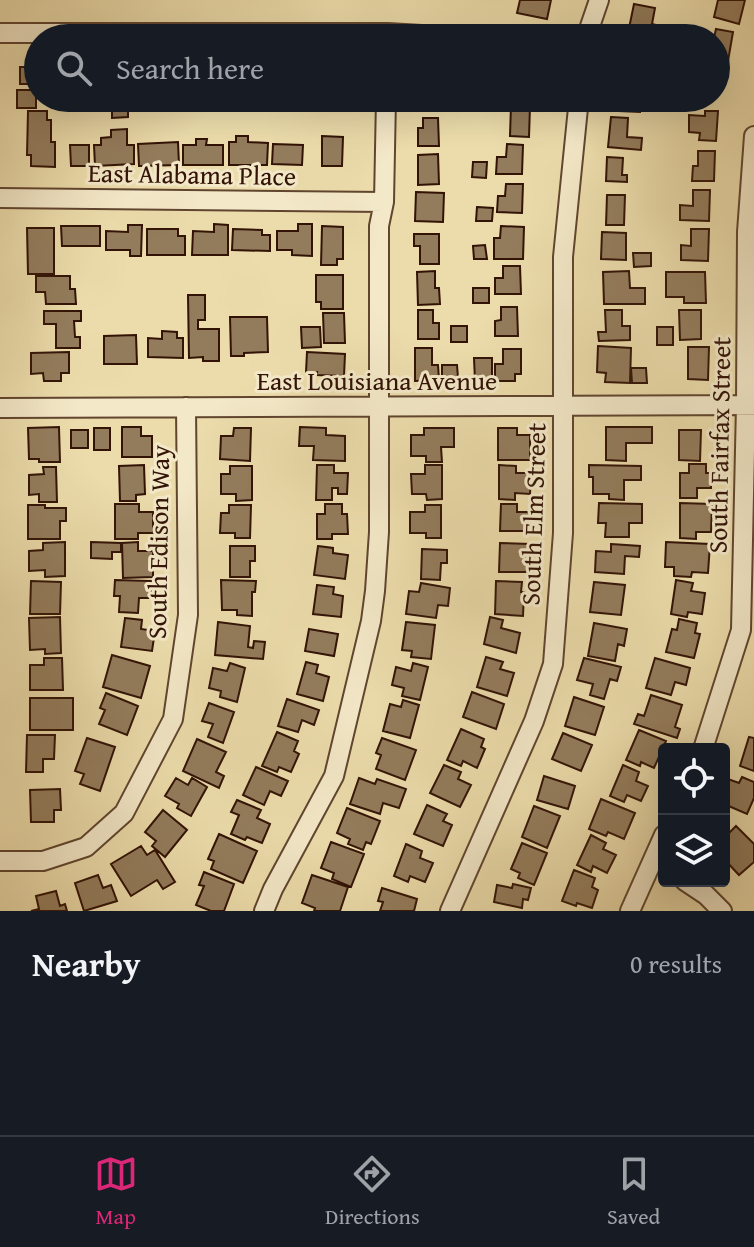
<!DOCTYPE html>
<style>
:root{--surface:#171b24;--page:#20242c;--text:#f1f3f6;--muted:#9ea1a6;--line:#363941;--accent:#db2777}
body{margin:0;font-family:"Gentium Book Plus",serif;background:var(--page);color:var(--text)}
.controls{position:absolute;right:24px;bottom:24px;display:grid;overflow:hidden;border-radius:8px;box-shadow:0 8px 32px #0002}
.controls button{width:72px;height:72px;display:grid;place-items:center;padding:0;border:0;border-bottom:2px solid var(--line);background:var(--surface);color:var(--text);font:40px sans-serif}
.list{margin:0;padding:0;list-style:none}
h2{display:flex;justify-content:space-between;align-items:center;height:104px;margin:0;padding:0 32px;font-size:34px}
h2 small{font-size:26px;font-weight:400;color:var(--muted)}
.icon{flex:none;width:44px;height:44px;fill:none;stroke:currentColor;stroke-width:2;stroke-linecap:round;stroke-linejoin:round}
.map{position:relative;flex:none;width:754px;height:911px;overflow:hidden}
.search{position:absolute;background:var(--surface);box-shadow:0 8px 32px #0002;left:24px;right:24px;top:24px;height:88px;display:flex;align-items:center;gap:20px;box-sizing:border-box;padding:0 28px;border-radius:44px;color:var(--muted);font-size:30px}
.sheet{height:224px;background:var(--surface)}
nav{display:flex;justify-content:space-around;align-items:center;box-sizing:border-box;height:112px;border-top:2px solid var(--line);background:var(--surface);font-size:22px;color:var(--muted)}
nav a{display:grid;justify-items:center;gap:4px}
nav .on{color:var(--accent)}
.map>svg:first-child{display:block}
.building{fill:#937c5c;stroke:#321306;stroke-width:2}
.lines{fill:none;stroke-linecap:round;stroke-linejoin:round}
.minor-casing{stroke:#60452f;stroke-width:22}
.minor{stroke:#f3e8c8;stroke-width:18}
.labels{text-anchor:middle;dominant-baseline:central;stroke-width:6;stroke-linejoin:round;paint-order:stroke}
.street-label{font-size:26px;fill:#321306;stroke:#f3e8c8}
</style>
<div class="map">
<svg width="754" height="911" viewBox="0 0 754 911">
<rect width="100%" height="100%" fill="#ecdcab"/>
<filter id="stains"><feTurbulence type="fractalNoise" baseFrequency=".0025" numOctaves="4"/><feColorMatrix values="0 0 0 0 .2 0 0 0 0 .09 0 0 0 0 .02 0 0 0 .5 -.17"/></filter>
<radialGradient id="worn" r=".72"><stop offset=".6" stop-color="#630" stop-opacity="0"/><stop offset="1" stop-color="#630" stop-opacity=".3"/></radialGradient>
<path class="building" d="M520 0H551L547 19 517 13Z
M718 0H745L739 24 714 17Z
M634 4 655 8 652 24 660 26 658 38H627Z
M716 29 733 32 728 61 716 59V38H714Z
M20 67H38V84H20Z
M17 90H36V108H17Z
M619 98 640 99V112L619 111Z
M112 101H128V117L112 118Z
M511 105 530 106 529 137 510 136Z
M28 111H47V120H51V142H55V167L31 166V155H27Z
M705 111H718L716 141 699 140 700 133 689 132V115L705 116Z
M611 117 628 118 627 137 642 138 641 150 608 147Z
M423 118H438L439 146H418V128H423Z
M127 129V145H134V164L95 166 94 145H101V138L111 137V130Z
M236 136H248V142L268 143 267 165H229V142H236Z
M322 136 343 137 342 166H322Z
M196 139H207L206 145H223V165H183V145H196Z
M178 142 179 165 139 166 138 144Z
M273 144 303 145 302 165 272 164Z
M507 144 523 145 522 174H496L497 157H506Z
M70 145H89V166H71Z
M698 151H715L714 181H692L693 166H698Z
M438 154 439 184 418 185V155Z
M607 157 623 158 622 175H627V182L606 181Z
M473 162H487L486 178 472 177Z
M506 184H523L522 213 497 212 498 196H505Z
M693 190H710L709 221 680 220V205L693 206Z
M416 192 444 193 443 222 415 221Z
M607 195H625L624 225H606Z
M477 207 493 208 492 221H476Z
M214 224 228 225V255H192L193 231 214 232Z
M298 224H312V256L292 255V250H277V231H298Z
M128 225H142L141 256H130V250H106V231L128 232Z
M61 226H100V246H62Z
M322 226 343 227V259H337V265H321Z
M501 226 524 227 523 259H494V238H500Z
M27 228H54V274H28Z
M147 229H178V236H185V255H147Z
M233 229 262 230V235H270V251L232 250Z
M691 229H709L708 261 681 260V245L691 246Z
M602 232 626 233V260L601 259Z
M414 234H439V264H420V246H414Z
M485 245 487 259H474L473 246Z
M633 253H651V266L634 267Z
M503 266H520L521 294H495V278H503Z
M435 271V288H439L440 304 418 305 417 272Z
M629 271 630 288H645V304H604L603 272Z
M666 272H705L706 303H684V297H666Z
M316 275H343V309H321V302H316Z
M36 276H70V289H75L76 304H46L45 292H36Z
M473 288H489V303H473Z
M188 295H205V320H198V329H219V361H203V357L189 358Z
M501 307H517L518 336H495V321L501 320Z
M418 310H433V323H439V339H418Z
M605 310H622V326H630V340L599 341 598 332H606Z
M679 310H701V339L680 340Z
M44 311H81V321H74L75 337H80V348H56V324H44Z
M323 313H344L345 343H324Z
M230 317H267L268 352 244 353V356H231Z
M451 326H467V342H451Z
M301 327H320L321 347 302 348Z
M657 327H673V345H657Z
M162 331 177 332V338H183V358L148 357V338L162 339Z
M136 335 137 364H104V336Z
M598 346 631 348 630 383 605 382 606 373 597 372Z
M688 347H709L708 380 688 379Z
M415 348H432V365H438L439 380 415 381Z
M503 349H521V374H515V381H495V364H503Z
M69 352V373H61V381H44L43 373 31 374V353Z
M307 352 345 354 344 376 316 375 317 372H306Z
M474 358H492V381H475Z
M442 365H457L458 378 442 379Z
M631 368H646L647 383H632Z
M59 427 60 462H39V459H29L28 428Z
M122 427H141V436H152V457H122Z
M300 427 326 428V435L345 436V461L313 460 314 446H299Z
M606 427H652V443H626V461L606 460Z
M94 428H110V450H94Z
M234 428H251L250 461 220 459 221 436H233Z
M424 428H454V447H441L442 462H426V456H411V435H424Z
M498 428H517V435H530V460H498Z
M71 430H88V448H71Z
M679 430H701L700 461 679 460Z
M689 464H706V473H711V488H697V498H680V473H689Z
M144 465 145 494 136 495V501H120L119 466Z
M317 465H334V473H348L347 494H338V488H332V500H316Z
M425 465H442V499L427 500 426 494H412L411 474H425Z
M499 465 516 466V473H531L530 494 515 493V500L499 499Z
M589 465 641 466V480H624V500L609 499V494H593V477H589Z
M230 466H252V500L236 501V494H221V474H230Z
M43 467H56L57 502H39V494L29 495V475L44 474Z
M599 503 642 504V523H629V537H605L606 523H598Z
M680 503 712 504 711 532H696V539L680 538Z
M115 504H139V512H153V533H138V539H115Z
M325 504H342V514H347L348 534H332V539H317V514H325Z
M501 504H517V512H531V531H500Z
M28 505H45V508H66V521H60V539H28Z
M229 505H251L250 538H235V533H220L221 513H229Z
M425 505H441V538H426V533H410V512H425Z
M65 542V576L45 577V570L29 571V551L43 550V543Z
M91 542 121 543V552H112V559L91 558Z
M138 542V551H153V577L123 578 122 543Z
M666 542 710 544 708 573 692 572 691 577 674 576V567H665Z
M500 543 530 544 529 572H499Z
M611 544 640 546 639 557 625 556 624 574 595 572 596 551 611 552Z
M230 546H255V561H250V577H230Z
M318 546 333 548V553L348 555 345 579 314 575Z
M422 549 447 550V563H441L440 580 421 579Z
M115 580 152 581 151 598H139L138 613 119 612 120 596H114Z
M221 580 256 581 255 592H252V616L237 615V610H222Z
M676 580 693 583 691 591 705 593 702 614 688 612 687 617 671 614Z
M31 581 61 582 60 614H30Z
M496 581 522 582 521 592H524L523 616 495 614Z
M594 582 625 585 621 615 590 612Z
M421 583 450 588 448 606 438 605 436 618 406 614 409 591 419 592Z
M317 585 334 587 333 594 343 596 341 617 313 614Z
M60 617 61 653 45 654V649L30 650 29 618Z
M490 617 503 620 501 628 520 633 516 653 484 644Z
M125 618 142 620 141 629 155 631 152 651 121 647Z
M679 619 697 623 695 633 700 634 694 658 666 652 672 629 677 630Z
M218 622 250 626 248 647 253 648 254 641 265 642 263 659 215 655Z
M406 622 435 625 431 659 411 657 412 651 402 650Z
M594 623 627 629 624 646 618 644 615 661 588 656Z
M309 629 338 634 334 656 305 651Z
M112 655 150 666 141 698 103 687Z
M486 657 503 662 500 669 514 673 507 696 477 687Z
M44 658H62L63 690H30V665H44Z
M584 658 621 667 617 681 610 679 604 699 590 695 593 684 577 680Z
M655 658 690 668 686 685 675 682 671 695 646 688Z
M306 662 318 665 316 673 329 677 323 701 297 694Z
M230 663 245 668 237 702 220 697 221 691 209 688 213 668 227 671Z
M413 663 428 667 420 700 402 696 404 688 392 685 396 667 411 671Z
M472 692 504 704 496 729 463 717Z
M106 693 138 706 127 735 99 724 105 710 100 708Z
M651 695 682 705 675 727 680 729 677 738 634 724 638 714 644 716Z
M574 697 604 707 595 735 565 726Z
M30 698H73V730H30Z
M287 699 319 710 314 725 302 720 298 732 278 726Z
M403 700 419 705 410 738 383 731 390 704 401 707Z
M209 703 234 712 223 743 208 737 213 724 202 721Z
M461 729 484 739 481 747 485 749 477 768 463 761 461 766 447 760Z
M639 730 666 741 654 768 641 762 640 766 626 760Z
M277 732 298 741 294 751 299 754 291 772 279 767 277 772 262 766Z
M563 733 592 745 581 771 552 759Z
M27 735H55L54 759H43V772H26Z
M749 737 754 738V771L740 766Z
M87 738 115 747 100 791 80 784 84 774 75 771Z
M382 738 416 750 405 780 376 769 381 755 376 753Z
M197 739 226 752 216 772 224 776 219 788 183 771Z
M444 765 461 772 458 779 471 785 460 807 430 793Z
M623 765 639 772 636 781 648 786 641 801 627 795 624 802 610 796Z
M256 767 288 781 281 796 270 791 264 805 243 795Z
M544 776 575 786 568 809 537 800Z
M742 777 754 782V798L747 814 724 804V789L728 779 739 783Z
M176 778 188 785 192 778 207 787 191 816 177 808 179 804 165 796Z
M359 778 375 784 377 779 406 789 399 808 383 803 380 814 350 804Z
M60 789 61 810H54V822H31L30 790Z
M601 799 635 813 624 839 608 832 606 836 589 829Z
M237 800 261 810 257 818 270 824 262 843 247 837 245 840 231 834 239 815 231 812Z
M427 805 447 814 443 821 452 825 443 846 414 834Z
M534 806 560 816 547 848 522 837Z
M347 808 380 821 371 844 366 842 363 850 348 844 350 839 337 833Z
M163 810 187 830 165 857 152 846 156 841 145 832Z
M736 826 754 844V862L739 875 724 859V832L727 835Z
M219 834 257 851 243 883 211 869 214 861 208 859Z
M591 835 606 843 603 849 616 855 607 873 593 866 591 872 577 865Z
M331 842 364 854 351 887 332 879 334 873 321 868Z
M522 843 547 853 534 885 518 878 520 873 511 869Z
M406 844 422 851 420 858 433 863 425 882 410 876 408 882 394 876Z
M141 846 147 855 155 850 175 882 163 889 157 880 131 896 111 864Z
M574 870 595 878 592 887 598 890 592 908 577 903 576 906 562 901Z
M204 872 234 884 224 911H211L196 905 204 886 199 885Z
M98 875 103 888 111 885 117 901 84 911 75 883Z
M312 875 348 887 340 911H314L315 908 302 903Z
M513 884 531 888 528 900 523 899 522 908 494 902 497 885 512 888Z
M382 888 417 899 414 911H380L383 902 378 901Z
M56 891 60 906 65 904 67 911H31L39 909 36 896Z"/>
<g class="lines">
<defs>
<path id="minor" d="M0 33H388L472 38
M586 38 599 0
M0 198 384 202
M0 408 754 405
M703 749 741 630 746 405 747 232 754 136
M0 861H43L86 847 124 813 173 719 188 615 186 407
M685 881 706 895 722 911
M264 911 273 889 334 776 371 621 375 591 379 532V226L384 202 386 98
M450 911 534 721 553 664 563 533V257L579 98
M630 911 664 835"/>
</defs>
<use href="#minor" class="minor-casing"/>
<use href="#minor" class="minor"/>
</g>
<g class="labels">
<g class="street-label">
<text transform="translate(192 174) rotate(1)">East Alabama Place</text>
<text x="377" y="380">East Louisiana Avenue</text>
<text transform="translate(719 445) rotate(-89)">South Fairfax Street</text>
<text transform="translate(533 514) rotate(-88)">South Elm Street</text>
<text transform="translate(158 542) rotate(-89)">South Edison Way</text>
</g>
</g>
<rect width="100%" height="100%" filter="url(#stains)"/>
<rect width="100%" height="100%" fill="url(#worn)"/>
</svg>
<div class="controls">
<button><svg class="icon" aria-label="locate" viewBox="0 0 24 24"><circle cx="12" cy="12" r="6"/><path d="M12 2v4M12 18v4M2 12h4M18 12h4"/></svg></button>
<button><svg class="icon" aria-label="layers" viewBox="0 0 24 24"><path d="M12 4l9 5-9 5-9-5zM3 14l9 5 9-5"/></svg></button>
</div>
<div class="search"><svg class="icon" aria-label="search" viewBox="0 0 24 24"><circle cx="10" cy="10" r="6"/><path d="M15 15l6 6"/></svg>Search here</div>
</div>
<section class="sheet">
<h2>Nearby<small>0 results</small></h2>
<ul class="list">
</ul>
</section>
<nav>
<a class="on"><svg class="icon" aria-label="map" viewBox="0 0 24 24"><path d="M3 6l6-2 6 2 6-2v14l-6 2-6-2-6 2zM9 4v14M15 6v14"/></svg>Map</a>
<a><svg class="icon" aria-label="directions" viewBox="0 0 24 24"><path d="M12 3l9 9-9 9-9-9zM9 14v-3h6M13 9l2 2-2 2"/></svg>Directions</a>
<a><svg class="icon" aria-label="saved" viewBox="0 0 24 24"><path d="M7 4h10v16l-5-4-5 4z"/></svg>Saved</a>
</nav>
